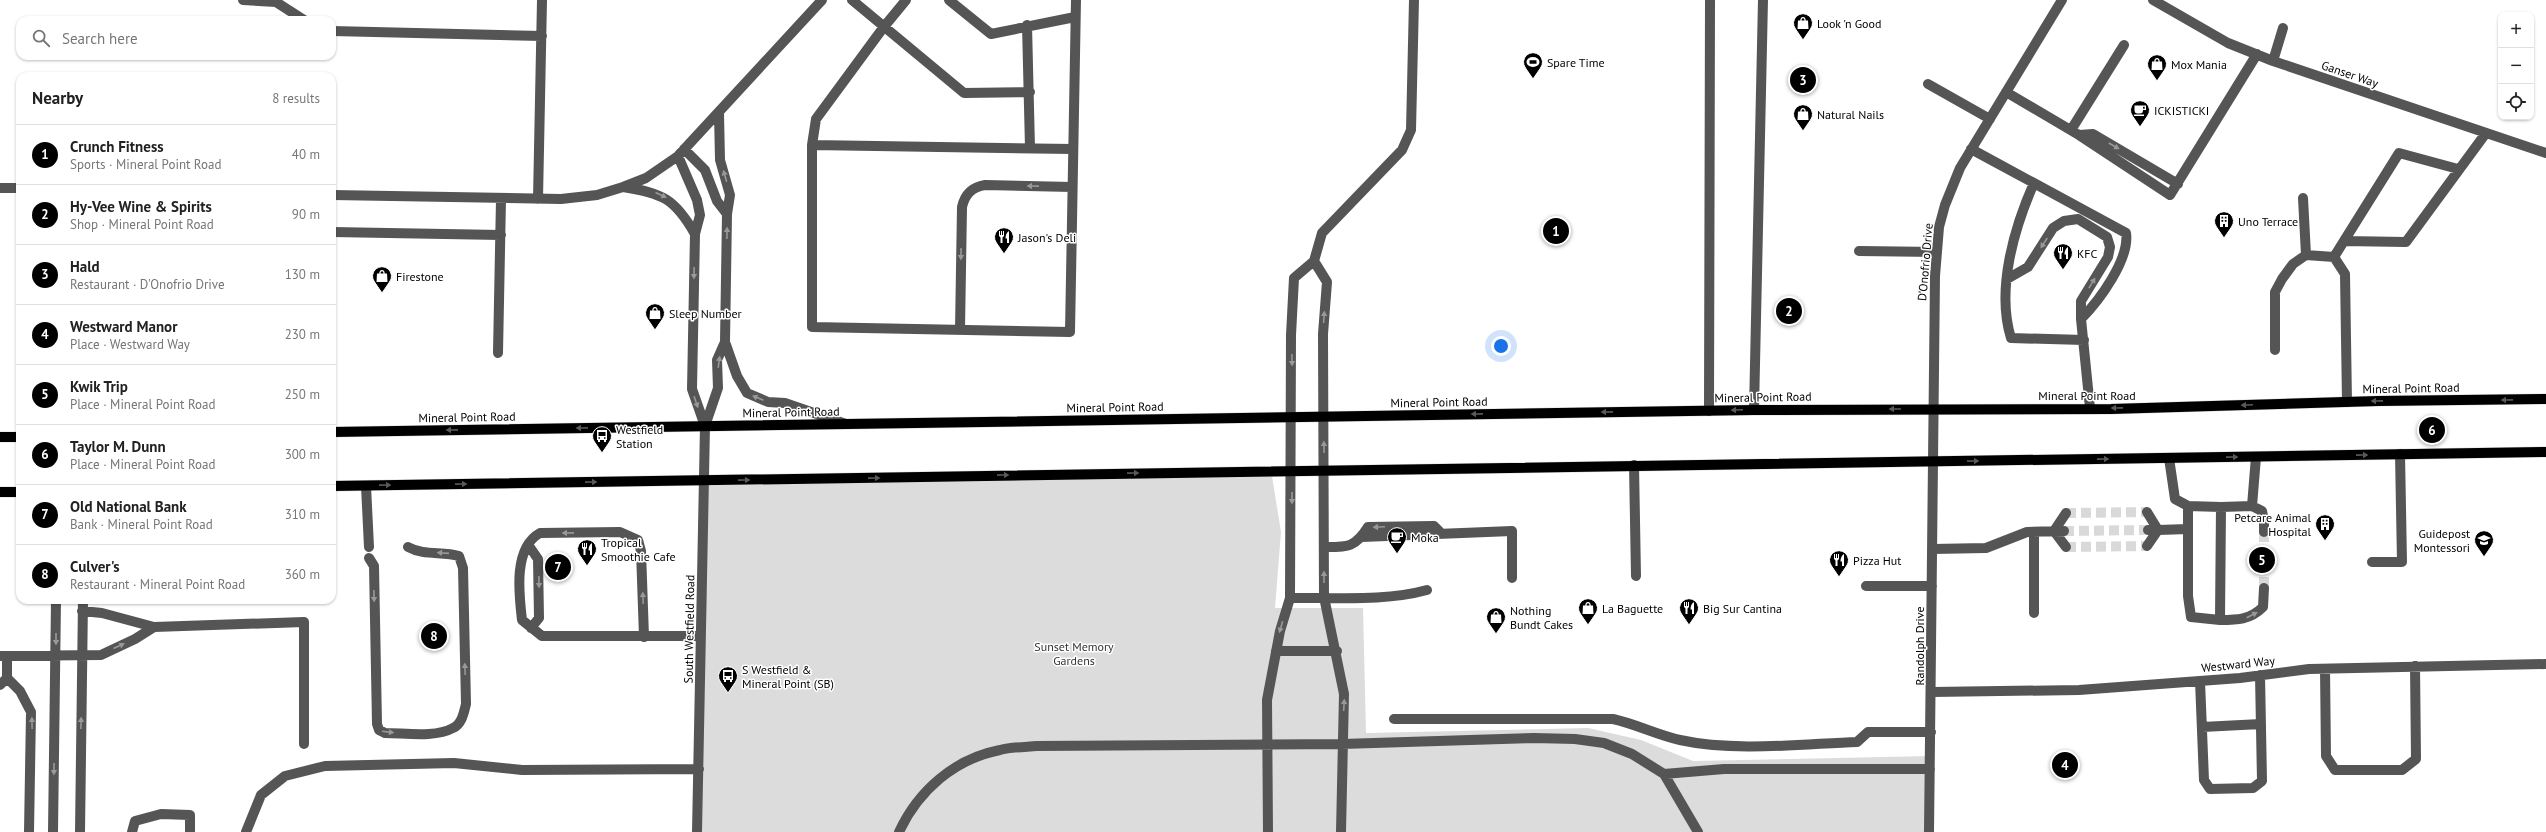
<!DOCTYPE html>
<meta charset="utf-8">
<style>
:root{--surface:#fff;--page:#f2f2f2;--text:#222;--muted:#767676;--line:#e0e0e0;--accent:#000}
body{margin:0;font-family:"PT Sans",sans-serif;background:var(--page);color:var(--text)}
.controls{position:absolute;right:12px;top:12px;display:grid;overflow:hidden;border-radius:8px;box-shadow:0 1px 3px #0004}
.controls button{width:36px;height:36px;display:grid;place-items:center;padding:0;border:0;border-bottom:1px solid var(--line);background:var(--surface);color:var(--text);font:20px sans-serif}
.you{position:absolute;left:1501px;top:346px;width:14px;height:14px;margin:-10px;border:3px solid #fff;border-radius:50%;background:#1a73e8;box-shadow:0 0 0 6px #1a73e833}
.badge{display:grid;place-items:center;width:26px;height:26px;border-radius:50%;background:var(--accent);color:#fff;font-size:13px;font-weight:700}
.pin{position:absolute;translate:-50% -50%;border:2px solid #fff;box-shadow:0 1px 4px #0006}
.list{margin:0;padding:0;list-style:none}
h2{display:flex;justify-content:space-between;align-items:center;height:52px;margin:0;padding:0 16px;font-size:17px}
h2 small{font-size:13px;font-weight:400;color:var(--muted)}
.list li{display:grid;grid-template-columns:26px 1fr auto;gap:12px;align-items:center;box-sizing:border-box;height:60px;padding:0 16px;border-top:1px solid var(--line)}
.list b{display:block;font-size:15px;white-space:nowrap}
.list p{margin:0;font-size:13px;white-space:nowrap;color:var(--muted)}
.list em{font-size:13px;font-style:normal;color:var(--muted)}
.icon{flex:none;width:22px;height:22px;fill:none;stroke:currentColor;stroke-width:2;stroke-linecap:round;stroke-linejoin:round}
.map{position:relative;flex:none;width:2546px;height:832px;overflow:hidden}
.search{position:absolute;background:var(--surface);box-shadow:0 1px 3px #0004;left:16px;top:16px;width:320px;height:44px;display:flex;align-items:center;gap:10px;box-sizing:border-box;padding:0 14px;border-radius:12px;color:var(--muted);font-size:15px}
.panel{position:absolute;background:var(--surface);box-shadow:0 1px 3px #0004;left:16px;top:72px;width:320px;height:532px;border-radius:12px}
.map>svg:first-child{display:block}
.green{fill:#dcdcdc}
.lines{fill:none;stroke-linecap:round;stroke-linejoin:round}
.minor-tunnel{stroke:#d9d9d9;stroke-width:10;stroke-dasharray:10 5;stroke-linecap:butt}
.major-casing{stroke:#dbdbdb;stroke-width:11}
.minor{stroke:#555;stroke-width:10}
.major{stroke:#000;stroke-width:10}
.oneway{fill:#999}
.oneway2{fill:#595959}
.labels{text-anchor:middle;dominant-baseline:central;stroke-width:3;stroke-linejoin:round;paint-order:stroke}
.poi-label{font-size:12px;fill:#000;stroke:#fff;text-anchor:start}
.street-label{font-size:12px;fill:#000;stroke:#fff}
.park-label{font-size:12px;fill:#333;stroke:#fff}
</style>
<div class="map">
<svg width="2546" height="832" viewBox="0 0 2546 832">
<rect width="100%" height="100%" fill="#fff"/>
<path class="green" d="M1271 470 1281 532 1275 608H1363L1366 733 1588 728 1641 740 1693 761 1930 756 1929 832H697L705 480Z"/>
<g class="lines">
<path class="minor-tunnel" d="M2066 513 2147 512
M2064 531 2148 530
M2264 532V588
M2066 547 2147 546"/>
<defs>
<path id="major" d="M332 432 1754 410 2111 409 2378 401 2546 399
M0 437H20
M332 486 2546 452
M0 492H20"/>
</defs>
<use href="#major" class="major-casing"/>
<path class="minor" d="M243 0 276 2 304 20
M852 0 964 93 1030 92
M906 0 883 28 816 119 812 145V327L1070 332 1076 0
M949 0 991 34 1075 17
M2153 0 2228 43 2273 61 2546 153
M1027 25 1030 148
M332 31 542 36
M2273 61 2283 28
M1928 84 1990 119
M2006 92 2079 135 2170 195 2257 54
M2071 130 2124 45
M2079 135 2093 134 2178 184
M812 145 1073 149
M684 149 705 170 717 201 727 214
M1971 149 2126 233C2130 259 2099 301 2081 319
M678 156 697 200 700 215 695 234 692 389 705 426 697 832
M2034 183C2014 228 1996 290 2011 338L2084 340
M623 187C663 193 675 199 695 234
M0 188H20
M332 195 561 199 597 195 623 187 646 178 678 156 822 0
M2303 198 2306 255
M538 199 542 0
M332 232 501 235
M2344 241 2406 242 2486 133
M1859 251 1937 252
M2334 257 2399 153 2458 169
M2334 257 2345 274 2347 402
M2007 279 2028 267 2053 228 2064 221 2078 219 2107 237 2110 247 2108 257 2081 301V319L2090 408
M960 330 962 207C965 194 972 187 985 185L1072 187
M725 342 737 376 747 393 768 402 785 403 846 424
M2275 350V292L2282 279 2293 264 2306 255 2334 257
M498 353 501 199
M1754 410 1763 0
M1709 411 1710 0
M705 426 718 388 717 360 725 342 727 214 730 195 720 160 719 114
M2169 458 2175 499 2188 506
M1634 465 1636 576
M366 486 369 547
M2252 506 2262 511 2264 521V532
M2221 507 2188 506V596L2191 617 2220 620 2221 507 2252 506 2256 457
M2147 512 2158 530H2148
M2054 531 2066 513
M2054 531 2066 547
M2034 532V613
M1362 537 1512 531V578
M529 546 538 559 539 618 531 628
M2147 546 2158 530 2188 529
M1324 547C1347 547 1355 548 1368 527L1434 526 1442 534
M1933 549 1986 548 2027 532 2064 531
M369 558 374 566 377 724 379 730 385 733C405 733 435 738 453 728 462 724 464 712 466 704L463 568 459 556C442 551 424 556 408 547
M2372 562H2402L2400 454
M1866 586H1932
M1290 598C1335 597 1383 602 1427 590
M2220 620C2237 620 2250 620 2263 607L2264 588
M154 627 304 622V744
M644 637 641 551 638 540 620 532 540 533C513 548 519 594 522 620L542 636H701
M1276 651H1337
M0 656 101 655 135 639 154 627 102 613 82 611
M2325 669 2326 756 2335 770H2402L2416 759 2415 666
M7 678 20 691 31 712 29 832
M2200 681 2204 780 2210 789 2253 788 2262 781 2260 675
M0 685 7 678V656
M1932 692 2079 690 2240 678 2309 669 2546 664
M1394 719H1613C1636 724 1657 735 1680 740 1734 752 1802 744 1857 742L1868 732H1931
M2202 727 2261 724
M1664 774 1724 769H1930
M53 832 56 600
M80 832 83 600
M132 832 135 821 161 814 190 815V832
M246 832 261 795 285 776 325 766 454 763 522 770 699 769
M899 832C918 791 954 759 1000 750 1012 747 1025 747 1037 746L1342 744 1534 738 1575 739 1604 743 1632 754 1664 774 1698 832
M1268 832 1267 700 1280 631 1290 598 1291 335 1294 278 1314 261
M1341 832 1344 694 1324 597 1323 334 1327 282 1314 261 1322 233 1402 150 1411 130 1414 0
M1929 832 1935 276 1939 227 1945 205 1960 168 2062 0"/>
<use href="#major" class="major"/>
</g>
<defs><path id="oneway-solid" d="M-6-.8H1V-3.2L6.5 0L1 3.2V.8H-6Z"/></defs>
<g class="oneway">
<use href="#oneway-solid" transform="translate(2114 146) rotate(30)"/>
<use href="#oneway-solid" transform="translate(725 176) rotate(-106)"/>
<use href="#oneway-solid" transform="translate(1033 186) rotate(-179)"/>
<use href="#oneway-solid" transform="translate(661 195) rotate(25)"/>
<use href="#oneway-solid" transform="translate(727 233) rotate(-89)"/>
<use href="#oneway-solid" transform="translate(2044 243) rotate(123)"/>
<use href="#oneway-solid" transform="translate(961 254) rotate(91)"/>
<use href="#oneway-solid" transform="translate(694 273) rotate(91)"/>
<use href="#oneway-solid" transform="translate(2092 283) rotate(-59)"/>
<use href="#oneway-solid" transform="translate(1324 317) rotate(-86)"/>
<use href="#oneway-solid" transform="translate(1292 360) rotate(89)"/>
<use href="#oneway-solid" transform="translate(719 362) rotate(-82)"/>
<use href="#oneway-solid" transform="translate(758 398) rotate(-157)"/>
<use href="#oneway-solid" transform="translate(696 402) rotate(71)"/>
<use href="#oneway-solid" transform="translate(1324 447) rotate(-91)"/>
<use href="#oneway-solid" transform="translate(1292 498) rotate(90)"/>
<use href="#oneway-solid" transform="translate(1379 527) rotate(178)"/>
<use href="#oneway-solid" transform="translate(568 533) rotate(179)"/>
<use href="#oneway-solid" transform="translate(443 553) rotate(-176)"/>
<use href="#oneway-solid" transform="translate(1324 577) rotate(-90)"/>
<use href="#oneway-solid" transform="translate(539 582) rotate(89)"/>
<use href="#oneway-solid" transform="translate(374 596) rotate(89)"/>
<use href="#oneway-solid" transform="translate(643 598) rotate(-92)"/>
<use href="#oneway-solid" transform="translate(2252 615) rotate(-27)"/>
<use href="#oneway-solid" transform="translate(1281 627) rotate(106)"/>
<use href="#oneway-solid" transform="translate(56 639) rotate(90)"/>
<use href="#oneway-solid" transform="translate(119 646) rotate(-24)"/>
<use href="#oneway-solid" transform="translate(465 669) rotate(-92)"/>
<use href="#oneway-solid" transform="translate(1344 705) rotate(-87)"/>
<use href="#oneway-solid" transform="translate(32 723) rotate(-91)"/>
<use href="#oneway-solid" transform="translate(81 723) rotate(-89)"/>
<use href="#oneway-solid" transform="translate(388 732) rotate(7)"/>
<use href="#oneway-solid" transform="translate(54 769) rotate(91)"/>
</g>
<g class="oneway2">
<use href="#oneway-solid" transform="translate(2507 400) rotate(179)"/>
<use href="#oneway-solid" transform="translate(2377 401) rotate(179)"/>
<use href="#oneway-solid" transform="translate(2247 405) rotate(178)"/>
<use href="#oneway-solid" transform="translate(2117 408) rotate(179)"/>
<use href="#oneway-solid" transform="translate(1895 409) rotate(180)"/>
<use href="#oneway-solid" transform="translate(1737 410) rotate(178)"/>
<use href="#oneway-solid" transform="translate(1607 412) rotate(179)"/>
<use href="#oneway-solid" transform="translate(1477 414) rotate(179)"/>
<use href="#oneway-solid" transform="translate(582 428) rotate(179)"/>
<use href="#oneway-solid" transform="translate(452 430) rotate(179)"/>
<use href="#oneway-solid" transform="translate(2362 455) rotate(-1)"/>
<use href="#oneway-solid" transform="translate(2232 457) rotate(-1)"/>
<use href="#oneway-solid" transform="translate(2103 459) rotate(-1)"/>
<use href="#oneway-solid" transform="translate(1973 461) rotate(-1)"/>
<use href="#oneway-solid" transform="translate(1133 473) rotate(-1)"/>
<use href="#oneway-solid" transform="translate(1003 475) rotate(-1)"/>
<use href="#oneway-solid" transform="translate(874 478) rotate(-1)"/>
<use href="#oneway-solid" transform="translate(744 480) rotate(-1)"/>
<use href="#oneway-solid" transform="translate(591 482) rotate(-1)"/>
<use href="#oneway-solid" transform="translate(461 484) rotate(-1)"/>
<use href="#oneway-solid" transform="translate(385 485) rotate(-1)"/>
</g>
<defs>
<symbol id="shop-pin" viewBox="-11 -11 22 30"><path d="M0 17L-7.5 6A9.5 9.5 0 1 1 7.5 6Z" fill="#000" stroke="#fff"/><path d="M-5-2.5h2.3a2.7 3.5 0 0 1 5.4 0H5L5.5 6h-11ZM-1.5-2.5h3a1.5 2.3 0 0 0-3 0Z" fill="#fff"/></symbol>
<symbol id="stadium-pin" viewBox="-11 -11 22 30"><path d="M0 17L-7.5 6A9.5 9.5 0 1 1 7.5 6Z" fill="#000" stroke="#fff"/><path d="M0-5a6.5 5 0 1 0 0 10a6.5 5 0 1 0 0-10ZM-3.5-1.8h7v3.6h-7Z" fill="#fff"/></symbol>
<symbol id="cafe-pin" viewBox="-11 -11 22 30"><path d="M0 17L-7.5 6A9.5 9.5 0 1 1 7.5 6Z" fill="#000" stroke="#fff"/><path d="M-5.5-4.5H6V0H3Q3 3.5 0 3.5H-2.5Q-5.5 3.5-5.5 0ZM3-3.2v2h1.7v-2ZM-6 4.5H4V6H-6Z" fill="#fff"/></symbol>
<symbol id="building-pin" viewBox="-11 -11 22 30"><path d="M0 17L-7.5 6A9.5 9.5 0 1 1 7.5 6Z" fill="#000" stroke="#fff"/><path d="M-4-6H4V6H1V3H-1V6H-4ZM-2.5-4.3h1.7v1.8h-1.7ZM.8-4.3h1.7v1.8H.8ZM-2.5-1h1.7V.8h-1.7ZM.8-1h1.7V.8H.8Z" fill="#fff"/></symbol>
<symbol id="restaurant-pin" viewBox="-11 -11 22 30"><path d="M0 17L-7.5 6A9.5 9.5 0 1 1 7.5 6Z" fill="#000" stroke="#fff"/><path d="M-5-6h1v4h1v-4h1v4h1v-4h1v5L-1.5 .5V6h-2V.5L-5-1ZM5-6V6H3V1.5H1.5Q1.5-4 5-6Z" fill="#fff"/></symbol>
<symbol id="bus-pin" viewBox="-11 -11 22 30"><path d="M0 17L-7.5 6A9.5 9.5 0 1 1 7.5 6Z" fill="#000" stroke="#fff"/><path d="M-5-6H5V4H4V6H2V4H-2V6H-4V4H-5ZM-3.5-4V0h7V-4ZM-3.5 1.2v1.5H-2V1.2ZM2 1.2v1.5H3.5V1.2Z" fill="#fff"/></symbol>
<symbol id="school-pin" viewBox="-11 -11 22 30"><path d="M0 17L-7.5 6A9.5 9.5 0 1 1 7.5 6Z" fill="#000" stroke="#fff"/><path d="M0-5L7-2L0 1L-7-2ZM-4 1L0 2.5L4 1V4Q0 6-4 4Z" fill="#fff"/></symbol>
</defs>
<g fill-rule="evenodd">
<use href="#shop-pin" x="1792" y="12" width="22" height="30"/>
<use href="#stadium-pin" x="1522" y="51" width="22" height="30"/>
<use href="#shop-pin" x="2146" y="53" width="22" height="30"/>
<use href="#cafe-pin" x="2129" y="99" width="22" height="30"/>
<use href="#shop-pin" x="1792" y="103" width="22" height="30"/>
<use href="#building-pin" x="2213" y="210" width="22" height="30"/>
<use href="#restaurant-pin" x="993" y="226" width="22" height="30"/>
<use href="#restaurant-pin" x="2052" y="242" width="22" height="30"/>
<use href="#shop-pin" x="371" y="265" width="22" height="30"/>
<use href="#shop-pin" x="644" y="302" width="22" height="30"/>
<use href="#bus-pin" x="591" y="425" width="22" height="30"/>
<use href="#building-pin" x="2314" y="513" width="22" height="30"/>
<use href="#cafe-pin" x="1386" y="526" width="22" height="30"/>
<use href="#school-pin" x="2473" y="529" width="22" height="30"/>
<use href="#restaurant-pin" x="576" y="538" width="22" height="30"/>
<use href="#restaurant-pin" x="1828" y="549" width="22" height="30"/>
<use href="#shop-pin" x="1577" y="597" width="22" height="30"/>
<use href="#restaurant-pin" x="1678" y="597" width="22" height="30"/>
<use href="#shop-pin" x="1485" y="606" width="22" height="30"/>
<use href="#bus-pin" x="717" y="665" width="22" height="30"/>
</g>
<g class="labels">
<g class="poi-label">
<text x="1817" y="23">Look 'n Good</text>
<text x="1547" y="62">Spare Time</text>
<text x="2171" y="64">Mox Mania</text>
<text x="2154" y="110">ICKISTICKI</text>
<text x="1817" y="114">Natural Nails</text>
<text x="2238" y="221">Uno Terrace</text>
<text x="1018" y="237">Jason's Deli</text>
<text x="2077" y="253">KFC</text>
<text x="396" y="276">Firestone</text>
<text x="669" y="313">Sleep Number</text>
<text x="616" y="429">Westfield<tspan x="616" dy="14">Station</tspan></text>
<text x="2311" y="517" text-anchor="end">Petcare Animal<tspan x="2311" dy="14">Hospital</tspan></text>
<text x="2470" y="533" text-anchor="end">Guidepost<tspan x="2470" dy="14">Montessori</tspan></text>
<text x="1411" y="537">Moka</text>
<text x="601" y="542">Tropical<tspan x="601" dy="14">Smoothie Cafe</tspan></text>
<text x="1853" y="560">Pizza Hut</text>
<text x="1602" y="608">La Baguette</text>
<text x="1703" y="608">Big Sur Cantina</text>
<text x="1510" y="610">Nothing<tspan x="1510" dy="14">Bundt Cakes</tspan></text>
<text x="742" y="669">S Westfield &amp;<tspan x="742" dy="14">Mineral Point (SB)</tspan></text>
</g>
<g class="street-label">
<text transform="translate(2350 74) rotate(19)">Ganser Way</text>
<text transform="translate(1925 262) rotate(-85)">D'Onofrio Drive</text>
<text transform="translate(2411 388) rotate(-1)">Mineral Point Road</text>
<text x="2087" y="395">Mineral Point Road</text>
<text transform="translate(1763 397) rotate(-1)">Mineral Point Road</text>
<text transform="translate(1439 402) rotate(-1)">Mineral Point Road</text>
<text transform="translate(1115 407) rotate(-1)">Mineral Point Road</text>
<text transform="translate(791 412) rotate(-1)">Mineral Point Road</text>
<text transform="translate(467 417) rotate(-1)">Mineral Point Road</text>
<text transform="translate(689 629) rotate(-89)">South Westfield Road</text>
<text transform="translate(1919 646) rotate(-90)">Randolph Drive</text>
<text transform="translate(2238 664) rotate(-6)">Westward Way</text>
</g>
<g class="park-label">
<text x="1074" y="646">Sunset Memory<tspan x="1074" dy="14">Gardens</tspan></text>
</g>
</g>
</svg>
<div class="controls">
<button>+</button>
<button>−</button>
<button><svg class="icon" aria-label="locate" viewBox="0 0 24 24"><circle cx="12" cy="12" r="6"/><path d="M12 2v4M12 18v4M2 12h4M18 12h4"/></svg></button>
</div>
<div class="you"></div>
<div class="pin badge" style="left:1556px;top:231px">1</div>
<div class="pin badge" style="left:1789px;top:311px">2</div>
<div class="pin badge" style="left:1803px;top:80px">3</div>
<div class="pin badge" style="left:2065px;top:765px">4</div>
<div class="pin badge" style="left:2262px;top:560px">5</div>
<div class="pin badge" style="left:2432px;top:430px">6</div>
<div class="pin badge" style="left:558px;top:567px">7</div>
<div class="pin badge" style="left:434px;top:636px">8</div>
<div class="search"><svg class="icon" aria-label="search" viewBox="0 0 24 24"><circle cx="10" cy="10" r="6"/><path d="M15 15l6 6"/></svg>Search here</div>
<section class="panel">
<h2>Nearby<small>8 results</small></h2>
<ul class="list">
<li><span class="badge">1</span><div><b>Crunch Fitness</b><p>Sports · Mineral Point Road</p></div><em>40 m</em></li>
<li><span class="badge">2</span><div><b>Hy-Vee Wine &amp; Spirits</b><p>Shop · Mineral Point Road</p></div><em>90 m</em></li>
<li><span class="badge">3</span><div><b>Hald</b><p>Restaurant · D'Onofrio Drive</p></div><em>130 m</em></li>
<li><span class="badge">4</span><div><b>Westward Manor</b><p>Place · Westward Way</p></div><em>230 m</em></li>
<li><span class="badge">5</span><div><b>Kwik Trip</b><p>Place · Mineral Point Road</p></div><em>250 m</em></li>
<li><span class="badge">6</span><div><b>Taylor M. Dunn</b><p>Place · Mineral Point Road</p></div><em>300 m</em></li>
<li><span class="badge">7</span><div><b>Old National Bank</b><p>Bank · Mineral Point Road</p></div><em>310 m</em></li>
<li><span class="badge">8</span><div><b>Culver's</b><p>Restaurant · Mineral Point Road</p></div><em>360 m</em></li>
</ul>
</section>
</div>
